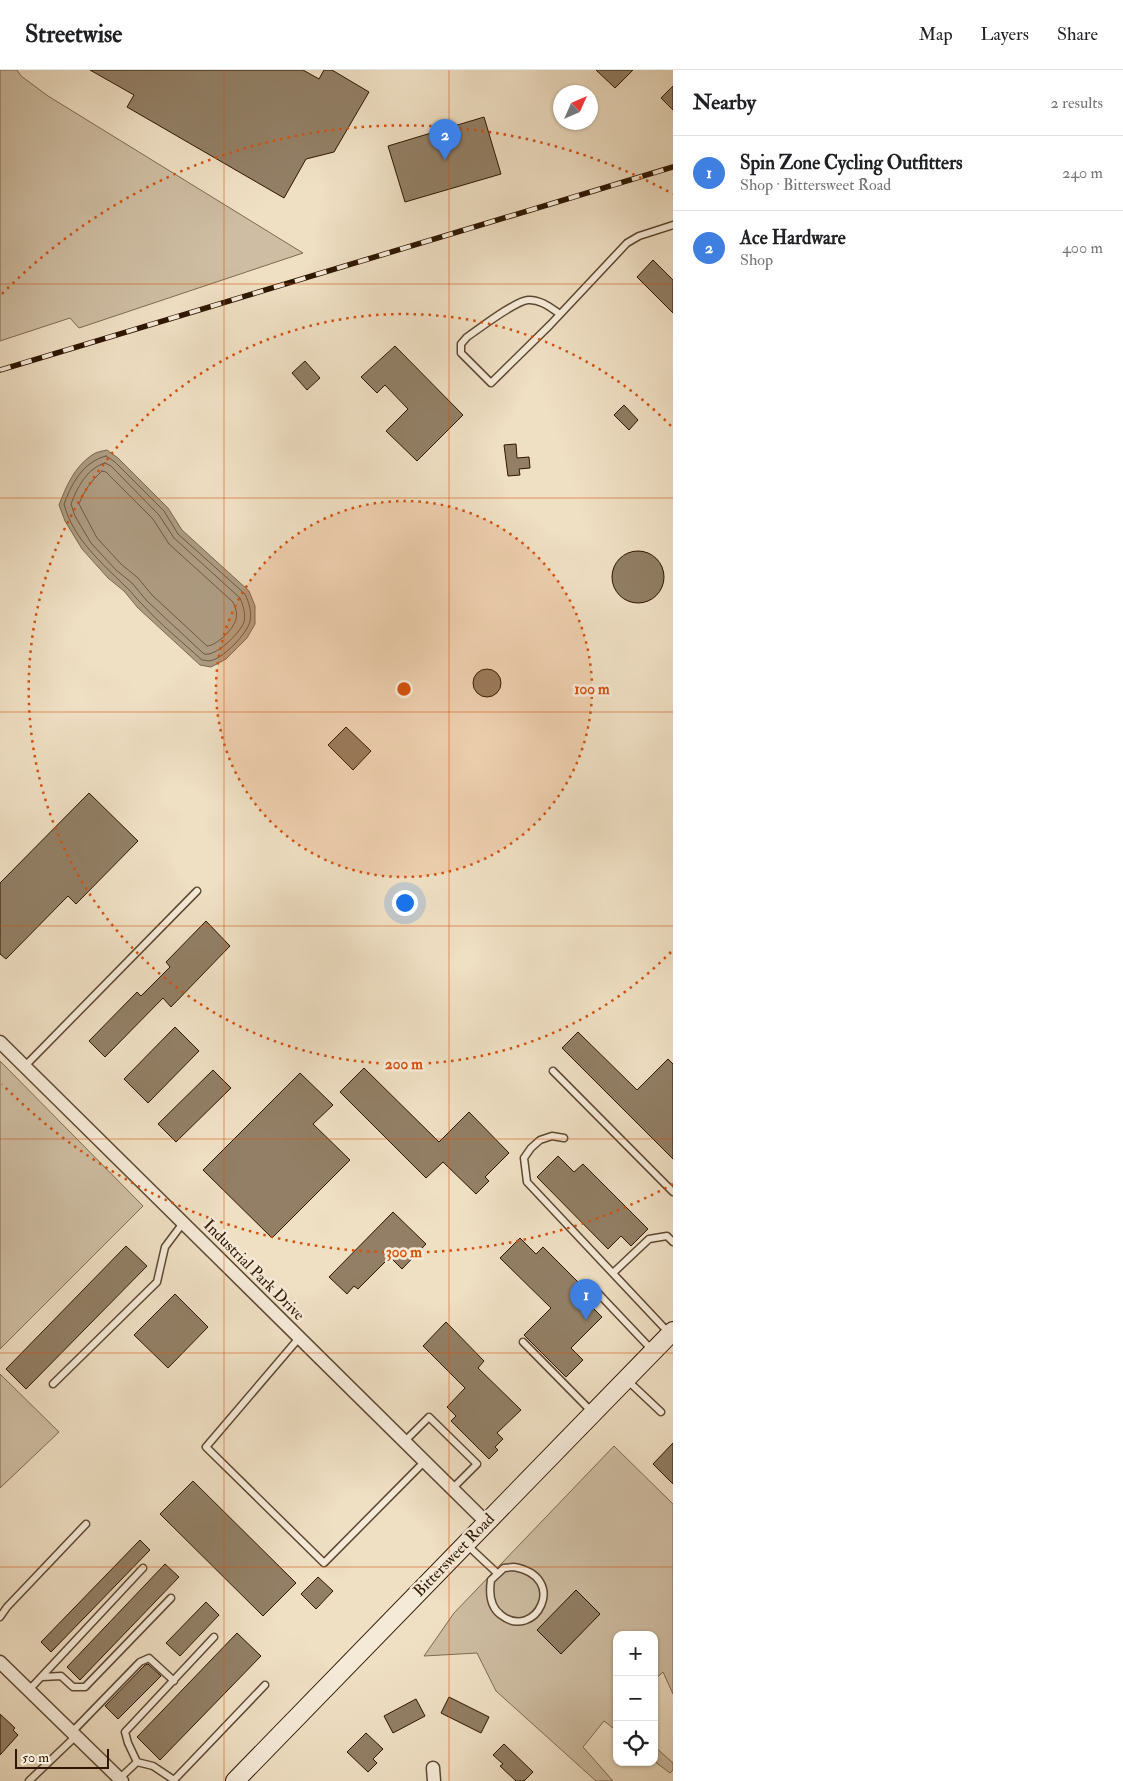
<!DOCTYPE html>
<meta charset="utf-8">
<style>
:root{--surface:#fff;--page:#f6f6f6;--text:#202124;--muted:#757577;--line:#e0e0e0;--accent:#8f2418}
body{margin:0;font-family:"IM FELL Double Pica",serif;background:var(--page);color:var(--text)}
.controls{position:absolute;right:15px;bottom:15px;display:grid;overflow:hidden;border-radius:10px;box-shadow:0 1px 4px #0004}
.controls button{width:45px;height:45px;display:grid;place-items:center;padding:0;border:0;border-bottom:1px solid var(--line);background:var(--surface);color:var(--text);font:25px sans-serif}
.compass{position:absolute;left:553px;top:15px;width:45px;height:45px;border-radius:50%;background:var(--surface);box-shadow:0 1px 4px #0004;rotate:45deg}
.scale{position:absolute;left:15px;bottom:12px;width:94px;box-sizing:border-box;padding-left:5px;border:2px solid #2e1600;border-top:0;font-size:14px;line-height:18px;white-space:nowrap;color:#2e1600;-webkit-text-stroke:4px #f5ead8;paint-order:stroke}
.you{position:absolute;left:404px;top:832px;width:18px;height:18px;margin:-12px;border:4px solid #fff;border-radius:50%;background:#1a73e8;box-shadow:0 0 0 8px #1a73e833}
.badge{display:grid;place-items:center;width:32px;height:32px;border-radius:50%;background:var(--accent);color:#fff;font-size:16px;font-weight:700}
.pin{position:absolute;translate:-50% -41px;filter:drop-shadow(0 1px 2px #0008)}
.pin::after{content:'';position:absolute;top:26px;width:18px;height:15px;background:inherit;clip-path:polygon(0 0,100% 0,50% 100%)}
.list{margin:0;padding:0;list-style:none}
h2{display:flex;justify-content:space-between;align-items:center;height:65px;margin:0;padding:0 20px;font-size:21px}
h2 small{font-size:16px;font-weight:400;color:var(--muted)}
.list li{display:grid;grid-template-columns:32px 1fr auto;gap:15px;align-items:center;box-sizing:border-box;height:75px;padding:0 20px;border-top:1px solid var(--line)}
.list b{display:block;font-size:19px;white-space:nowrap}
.list p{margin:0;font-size:16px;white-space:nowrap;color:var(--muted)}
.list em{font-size:16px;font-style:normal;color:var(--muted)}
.icon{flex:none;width:28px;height:28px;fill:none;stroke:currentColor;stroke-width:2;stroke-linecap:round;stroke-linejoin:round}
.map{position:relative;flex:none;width:673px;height:1711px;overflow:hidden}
header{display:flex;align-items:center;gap:30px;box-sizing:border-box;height:70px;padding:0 25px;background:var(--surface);border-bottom:1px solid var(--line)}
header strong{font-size:24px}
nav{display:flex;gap:28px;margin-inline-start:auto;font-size:18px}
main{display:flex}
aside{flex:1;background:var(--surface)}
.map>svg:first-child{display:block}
.green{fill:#cebda2;stroke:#7e6a51}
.water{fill:#ad9b81;stroke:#7a664d}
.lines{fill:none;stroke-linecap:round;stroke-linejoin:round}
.shore{stroke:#6e5840;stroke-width:1}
.building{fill:#927f65;stroke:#2e1600}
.lane-casing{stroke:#5e4831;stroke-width:9}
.street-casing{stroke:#5e4831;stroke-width:15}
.secondary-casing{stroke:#2e1600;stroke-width:20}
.lane{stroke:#f5ead8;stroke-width:6}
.street{stroke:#f5ead8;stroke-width:12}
.secondary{stroke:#f5ead8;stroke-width:18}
.rail-casing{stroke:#2e1600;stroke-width:5.5}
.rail{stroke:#f5ead8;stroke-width:4;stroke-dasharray:11;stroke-linecap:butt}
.grid{fill:none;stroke:#d5520b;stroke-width:1;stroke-opacity:0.55}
.ring{fill:none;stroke:#d5520b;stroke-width:2.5;stroke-dasharray:2.5 5}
.labels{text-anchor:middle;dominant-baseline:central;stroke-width:5;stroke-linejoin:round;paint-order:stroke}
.street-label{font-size:16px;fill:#2e1600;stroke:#f5ead8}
.centre{fill:#d5520b;stroke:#f5ead8;stroke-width:2.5}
.ring-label{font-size:15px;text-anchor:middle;font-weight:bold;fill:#d5520b;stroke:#f5ead8;stroke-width:5;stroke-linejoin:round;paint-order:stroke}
</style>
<header>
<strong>Streetwise</strong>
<nav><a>Map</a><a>Layers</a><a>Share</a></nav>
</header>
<main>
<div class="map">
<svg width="673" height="1711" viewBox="0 0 673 1711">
<rect width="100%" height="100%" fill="#efdfc3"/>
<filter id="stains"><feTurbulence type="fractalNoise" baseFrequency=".004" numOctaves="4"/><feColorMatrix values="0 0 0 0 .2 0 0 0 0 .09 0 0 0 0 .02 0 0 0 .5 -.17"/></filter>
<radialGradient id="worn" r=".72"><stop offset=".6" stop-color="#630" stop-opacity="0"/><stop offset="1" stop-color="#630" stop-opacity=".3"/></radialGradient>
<path class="green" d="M0 0H17L21 6 48 26 303 183 79 258 70 248 0 271Z
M0 991 143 1136 0 1279Z
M0 1304 59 1362 0 1418Z
M614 1376 673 1434V1624L663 1602 654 1610V1565H617V1661L604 1651 583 1677 613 1711H596L496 1621 477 1583 424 1586 454 1543Z
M654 1676 673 1693V1700L670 1703 654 1691Z"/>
<path class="water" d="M107 380 118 388 168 438 182 460 249 521 255 536V554L247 568 226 589 211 597 200 595 138 538 124 521 108 508 82 479 65 451 59 435C66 417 74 397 92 385 96 382 102 381 107 380Z"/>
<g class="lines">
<path class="shore" d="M106 386 115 392 164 441 178 464 245 524C249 533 252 542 250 551 248 563 222 590 209 591 208 591 203 590 202 590 182 572 160 554 142 534 136 529 132 522 126 517 102 493 73 469 64 434 72 413 83 392 106 386Z
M105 393 111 396 159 445 174 468 240 528C243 535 246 544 244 552 240 563 216 587 204 584L147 531 132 513 116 500 91 473 75 446 71 434C77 418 87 398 105 393Z
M102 401 106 402 153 449 169 474 233 532C235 537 238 543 236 549 234 559 216 576 207 576L152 525 138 508 121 494 97 468 79 434C84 421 91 411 102 401Z"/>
</g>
<path class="building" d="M90 0H303L319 9 324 0H332L369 22 334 82 306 89 284 128 127 37 134 25Z
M596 0H633L615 18Z
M673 16V40L661 28Z
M484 47 501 104 405 132 388 76Z
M653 190 673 210V243L637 207Z
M395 276 463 345 417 391 386 361 408 339 385 315 377 323 361 307Z
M305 291 320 308 307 320 292 303Z
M624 335 638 350 629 360 614 345Z
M516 374 517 388 529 387 530 398 519 399 520 405 508 406 504 375Z
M612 507a26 26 0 1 1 52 0a26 26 0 1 1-52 0Z
M473 613a14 14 0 1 1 28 0a14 14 0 1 1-28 0Z
M346 657 371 681 353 700 328 675Z
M89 723 138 771 76 834 68 826 6 889 0 884V813Z
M206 851 230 876 171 937 163 928 105 987 89 971 137 922 141 926 170 897 166 892Z
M175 957 199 981 148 1033 124 1009Z
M578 962 637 1020 668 989 673 994V1089L562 978Z
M364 998 439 1072 469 1042 509 1083 485 1107 489 1111 476 1124 443 1092 426 1108 340 1022Z
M213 1000 231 1018 176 1072 158 1054Z
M300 1003 333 1035 313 1054 350 1090 272 1168 203 1100Z
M558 1086 574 1102 583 1094 648 1159 631 1176 621 1166 608 1179 537 1107Z
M393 1142 426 1174 402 1199 390 1187 358 1219 354 1216 347 1224 329 1207Z
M520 1168 536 1184 543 1177 584 1218 578 1223 602 1247 571 1278 583 1290 566 1307 524 1265 551 1238 500 1188Z
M126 1176 147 1196 26 1319 6 1299Z
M175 1224 208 1257 168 1298 134 1265Z
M446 1252 484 1291 478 1298 521 1340 497 1363 503 1369 495 1377 498 1380 489 1389 451 1351 456 1346 447 1337 465 1318 423 1276Z
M673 1373V1414L653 1394Z
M193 1411 296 1513 263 1546 160 1444Z
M140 1470 150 1480 51 1582 41 1572Z
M165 1494 179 1507 80 1610 67 1597Z
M318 1507 333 1521 316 1539 301 1524Z
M576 1520 600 1544 561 1584 537 1560Z
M206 1532 219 1545 180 1586 166 1573Z
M237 1563 261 1586 160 1690 137 1667Z
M148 1594 161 1606 118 1649 105 1636 145 1595Z
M449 1627 489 1647 481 1663 441 1643Z
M416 1629 425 1646 393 1663 384 1646Z
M0 1644 15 1658 13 1660 18 1665 0 1685Z
M366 1663 383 1679 373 1689 377 1693 368 1702 347 1682Z
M504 1674 533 1702 524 1711H516L500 1696 503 1694 493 1685Z"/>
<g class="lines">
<defs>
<path id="lane" d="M560 244C551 238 540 229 528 230 515 231 479 259 467 267L461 274V283L491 313 550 255 627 173 639 166 673 155
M24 997 197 821
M553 1001 673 1122
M564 1068 552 1066 540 1070 531 1078 524 1088 527 1112 669 1263
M613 1203 649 1169 667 1166 673 1172
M597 1222 652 1280
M299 1268 206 1377 324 1493 425 1391
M523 1272 592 1342
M627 1310 661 1342
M53 1314 157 1212 165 1177 183 1153
M405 1371 429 1347 477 1394 453 1418
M466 1474 497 1503
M514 1497C570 1507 535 1572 501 1545 490 1537 489 1523 491 1510L504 1498Z
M0 1547 7 1537 86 1454
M42 1607 61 1606 73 1617H85L171 1528
M29 1620 143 1498
M72 1662 140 1592 149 1588 174 1611
M137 1692 153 1696 174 1710 265 1615
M120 1708 137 1692 128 1673 125 1662 214 1567
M29 1711 76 1666"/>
<path id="street" d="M0 972 486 1452
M0 1592 122 1711
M433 1698 434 1711"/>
<path id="secondary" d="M235 1711 673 1261"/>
</defs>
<use href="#lane" class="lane-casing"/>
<use href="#street" class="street-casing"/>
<use href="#secondary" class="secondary-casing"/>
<use href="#lane" class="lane"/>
<use href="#street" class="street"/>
<use href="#secondary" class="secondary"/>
<defs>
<path id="rail" d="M0 300 673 97"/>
</defs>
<use href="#rail" class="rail-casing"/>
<use href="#rail" class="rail"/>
</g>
<path class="grid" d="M224 0V1711M449 0V1711M0 214H673M0 428H673M0 642H673M0 856H673M0 1069H673M0 1283H673M0 1497H673"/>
<circle cx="404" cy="619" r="188" fill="#d5520b" fill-opacity=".12"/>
<g class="ring">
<circle cx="404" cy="619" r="188"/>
<path d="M671 882A375 375 0 1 1 671 356"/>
<path d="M673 1114A563 563 0 0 1 2 1014M2 224A563 563 0 0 1 673 124"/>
</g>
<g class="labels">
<g class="street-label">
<text transform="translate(254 1200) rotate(45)">Industrial Park Drive</text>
<text transform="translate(454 1485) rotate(-46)">Bittersweet Road</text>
</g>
</g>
<circle cx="404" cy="619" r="8" class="centre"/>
<g class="ring-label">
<text x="592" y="624">100 m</text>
<text x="404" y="999">200 m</text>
<text x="404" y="1187">300 m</text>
</g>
<rect width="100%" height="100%" filter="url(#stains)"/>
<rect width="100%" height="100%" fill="url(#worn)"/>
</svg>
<div class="controls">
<button>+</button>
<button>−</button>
<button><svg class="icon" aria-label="locate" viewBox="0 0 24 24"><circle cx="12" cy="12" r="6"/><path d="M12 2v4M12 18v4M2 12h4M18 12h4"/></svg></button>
</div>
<svg class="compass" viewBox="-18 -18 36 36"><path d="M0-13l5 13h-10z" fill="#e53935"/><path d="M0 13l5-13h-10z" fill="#757577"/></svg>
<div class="scale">50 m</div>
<div class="you"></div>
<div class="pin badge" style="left:586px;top:1250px;background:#3f7fe0">1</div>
<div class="pin badge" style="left:445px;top:90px;background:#3f7fe0">2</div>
</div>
<aside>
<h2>Nearby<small>2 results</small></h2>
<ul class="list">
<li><span class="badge" style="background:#3f7fe0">1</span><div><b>Spin Zone Cycling Outfitters</b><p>Shop · Bittersweet Road</p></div><em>240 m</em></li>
<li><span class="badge" style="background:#3f7fe0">2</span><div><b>Ace Hardware</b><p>Shop</p></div><em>400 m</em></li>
</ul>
</aside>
</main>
